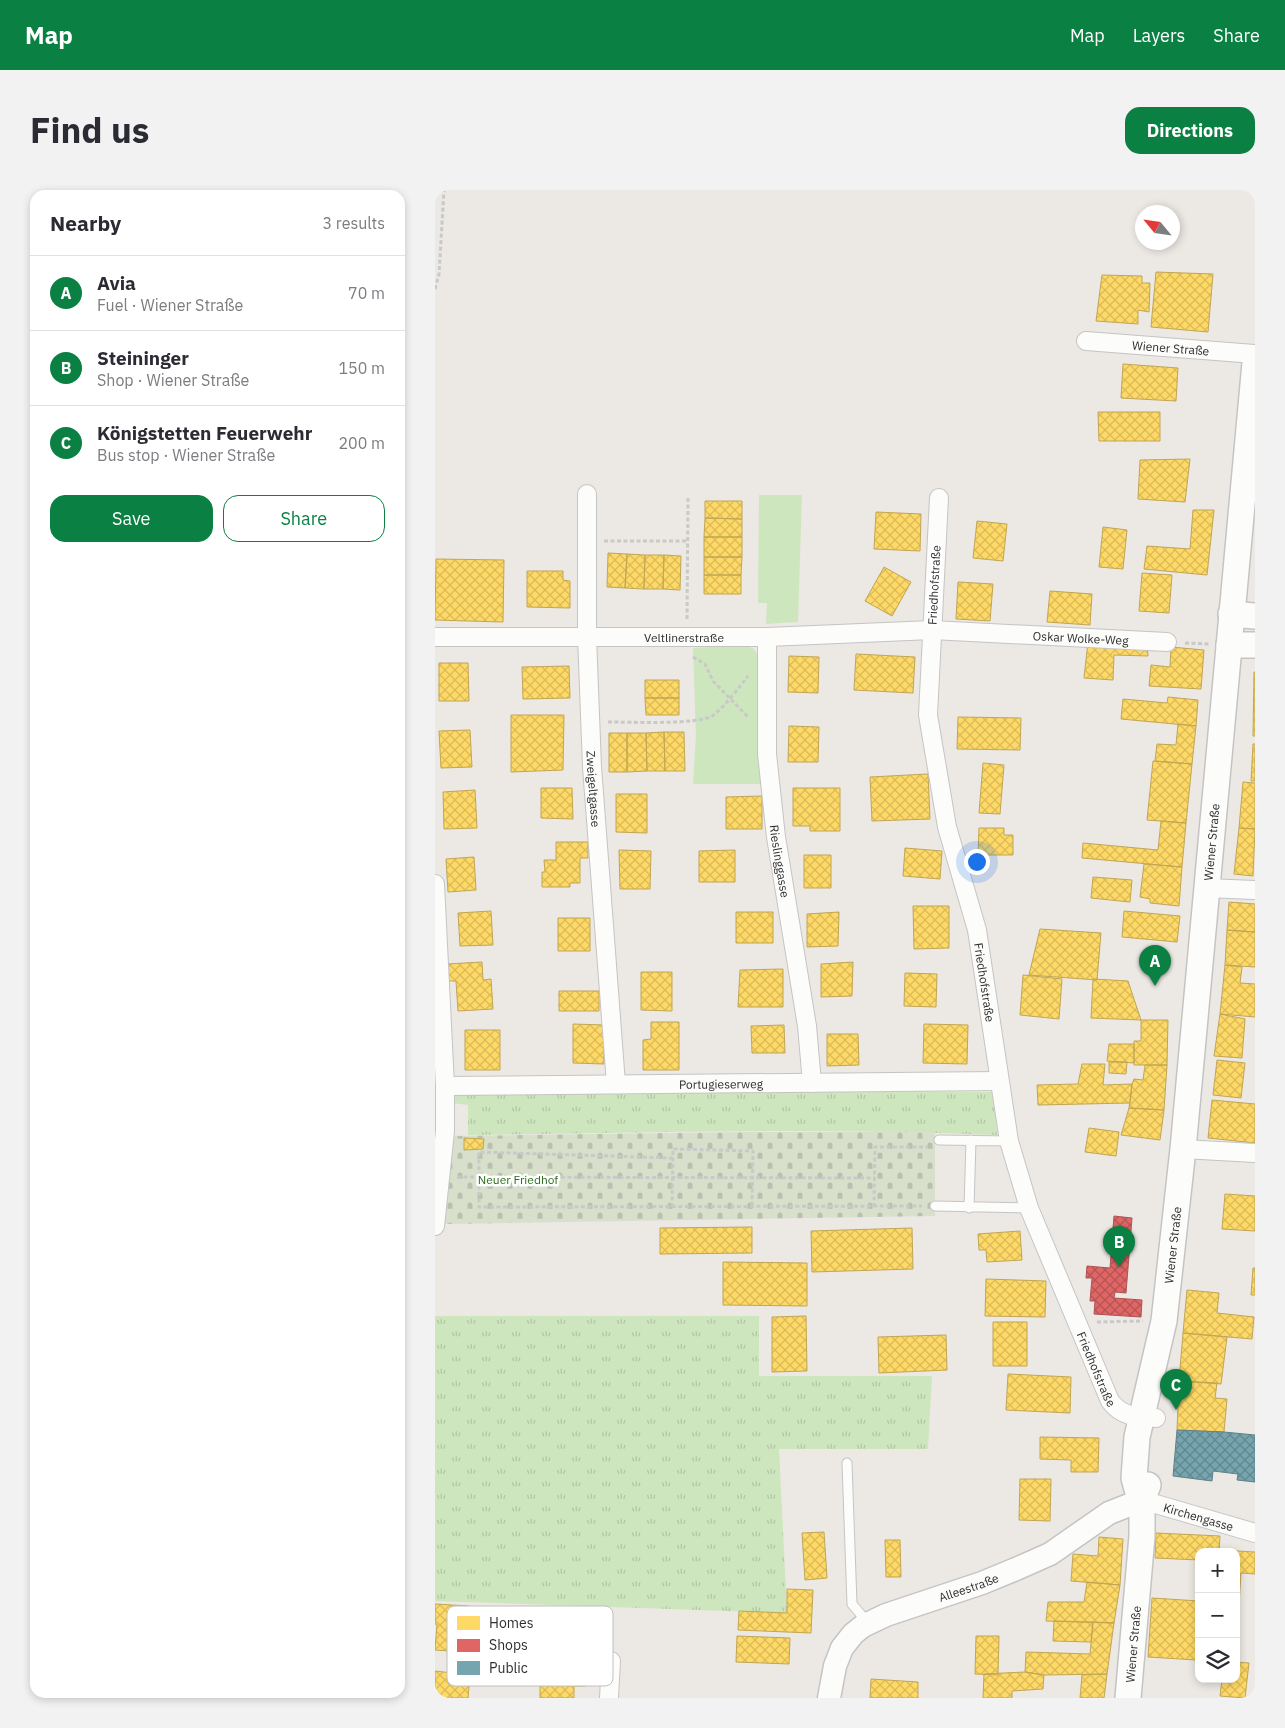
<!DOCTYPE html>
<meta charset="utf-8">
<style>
:root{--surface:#fff;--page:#f2f2f3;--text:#2b2b33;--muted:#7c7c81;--line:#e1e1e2;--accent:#0b8043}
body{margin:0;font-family:"IBM Plex Sans",sans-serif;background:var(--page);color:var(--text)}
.controls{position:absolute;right:15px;bottom:15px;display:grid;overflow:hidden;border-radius:10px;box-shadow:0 2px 8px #0003}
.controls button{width:45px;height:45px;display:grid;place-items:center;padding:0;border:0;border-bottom:1px solid var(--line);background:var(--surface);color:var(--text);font:25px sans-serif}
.compass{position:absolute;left:700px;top:15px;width:45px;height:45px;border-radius:50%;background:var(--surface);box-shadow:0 2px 8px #0003;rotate:299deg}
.you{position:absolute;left:541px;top:671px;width:18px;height:18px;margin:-12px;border:4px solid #fff;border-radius:50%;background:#1a73e8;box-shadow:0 0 0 8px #1a73e833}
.badge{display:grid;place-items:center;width:32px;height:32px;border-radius:50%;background:var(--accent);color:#fff;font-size:16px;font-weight:700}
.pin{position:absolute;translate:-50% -41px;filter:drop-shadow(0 1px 2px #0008)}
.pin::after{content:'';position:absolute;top:26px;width:18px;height:15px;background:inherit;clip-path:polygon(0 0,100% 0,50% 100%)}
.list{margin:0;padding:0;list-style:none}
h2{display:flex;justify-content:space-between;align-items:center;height:65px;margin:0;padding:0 20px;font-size:21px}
h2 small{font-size:16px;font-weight:400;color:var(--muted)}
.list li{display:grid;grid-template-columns:32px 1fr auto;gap:15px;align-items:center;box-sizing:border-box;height:75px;padding:0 20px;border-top:1px solid var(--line)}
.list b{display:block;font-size:19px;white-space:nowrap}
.list p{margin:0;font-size:16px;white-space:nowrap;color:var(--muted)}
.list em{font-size:16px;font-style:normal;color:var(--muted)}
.actions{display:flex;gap:10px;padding:15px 20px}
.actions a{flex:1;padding:11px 0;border:1px solid var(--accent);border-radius:15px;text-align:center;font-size:18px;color:var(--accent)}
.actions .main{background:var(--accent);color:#fff}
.icon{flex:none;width:28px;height:28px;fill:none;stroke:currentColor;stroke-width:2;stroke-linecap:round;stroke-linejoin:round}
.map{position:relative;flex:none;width:820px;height:1508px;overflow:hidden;border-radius:15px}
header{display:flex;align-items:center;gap:30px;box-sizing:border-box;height:70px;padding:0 25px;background:var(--accent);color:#fff}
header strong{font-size:24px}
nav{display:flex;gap:28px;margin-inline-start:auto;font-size:18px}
.intro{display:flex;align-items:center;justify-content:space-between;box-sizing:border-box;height:120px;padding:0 30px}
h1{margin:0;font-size:35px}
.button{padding:12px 22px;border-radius:15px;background:var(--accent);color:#fff;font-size:18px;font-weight:700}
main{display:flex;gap:30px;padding:0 30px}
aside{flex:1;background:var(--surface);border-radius:15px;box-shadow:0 2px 8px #0003}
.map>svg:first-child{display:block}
.grass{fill:url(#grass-tufts)}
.cemetery{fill:url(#cemetery-stones)}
.park{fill:#cee6be}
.homes{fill:url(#homes-cross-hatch);stroke:#c0a655}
.shops{fill:url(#shops-cross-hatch);stroke:#ab5555}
.public{fill:url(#public-cross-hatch);stroke:#608188}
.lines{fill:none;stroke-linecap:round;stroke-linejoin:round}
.service-casing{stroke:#c5c4c5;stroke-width:11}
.minor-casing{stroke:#c5c4c5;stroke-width:20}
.tertiary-casing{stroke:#c5c4c5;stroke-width:25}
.secondary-casing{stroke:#c5c4c5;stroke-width:28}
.path{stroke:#c9c9c8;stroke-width:3;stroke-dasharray:4 2.5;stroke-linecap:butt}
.service{stroke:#fcfcfb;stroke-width:9}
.minor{stroke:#fcfcfb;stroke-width:18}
.tertiary{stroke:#fcfcfb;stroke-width:22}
.secondary{stroke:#fcfcfb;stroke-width:25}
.labels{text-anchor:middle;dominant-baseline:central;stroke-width:5;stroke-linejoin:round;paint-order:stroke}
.street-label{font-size:12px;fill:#2e2e2e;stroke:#fff}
.park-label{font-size:12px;fill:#2c6e1b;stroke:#fff}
.key{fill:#fff;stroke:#c0c0c0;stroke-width:1}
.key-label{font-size:14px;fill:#2e2e2e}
</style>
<header>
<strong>Map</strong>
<nav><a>Map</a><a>Layers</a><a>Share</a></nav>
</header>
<div class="intro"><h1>Find us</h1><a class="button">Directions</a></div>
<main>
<aside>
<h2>Nearby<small>3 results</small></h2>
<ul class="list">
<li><span class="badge">A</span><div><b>Avia</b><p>Fuel · Wiener Straße</p></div><em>70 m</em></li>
<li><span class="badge">B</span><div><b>Steininger</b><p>Shop · Wiener Straße</p></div><em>150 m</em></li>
<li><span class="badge">C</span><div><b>Königstetten Feuerwehr</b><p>Bus stop · Wiener Straße</p></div><em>200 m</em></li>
</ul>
<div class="actions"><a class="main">Save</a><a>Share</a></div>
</aside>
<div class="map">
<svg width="820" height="1508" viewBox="0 0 820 1508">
<defs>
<pattern id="grass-tufts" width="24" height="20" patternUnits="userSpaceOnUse" patternTransform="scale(1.25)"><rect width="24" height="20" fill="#cee6be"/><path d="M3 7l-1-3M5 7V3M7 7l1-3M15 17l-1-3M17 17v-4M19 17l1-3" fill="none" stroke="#b1c6a4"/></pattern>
<pattern id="cemetery-stones" width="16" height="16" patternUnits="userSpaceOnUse" patternTransform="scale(1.25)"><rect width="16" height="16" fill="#d8e0cc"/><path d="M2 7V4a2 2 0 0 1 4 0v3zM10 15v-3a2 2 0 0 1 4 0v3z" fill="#bac0b0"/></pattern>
<pattern id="homes-cross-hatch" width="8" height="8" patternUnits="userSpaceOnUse" patternTransform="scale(1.25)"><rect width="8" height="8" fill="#ffd966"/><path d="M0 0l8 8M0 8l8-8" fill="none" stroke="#dbbb59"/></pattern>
<pattern id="shops-cross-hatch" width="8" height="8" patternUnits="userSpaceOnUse" patternTransform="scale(1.25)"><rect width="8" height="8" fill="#e06666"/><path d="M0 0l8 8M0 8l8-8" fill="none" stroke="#b65454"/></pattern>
<pattern id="public-cross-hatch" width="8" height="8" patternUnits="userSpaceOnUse" patternTransform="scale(1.25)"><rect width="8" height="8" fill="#76a5af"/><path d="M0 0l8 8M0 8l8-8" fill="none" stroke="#61878f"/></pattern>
</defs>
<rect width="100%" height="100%" fill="#ece8e4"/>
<path class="grass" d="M17 901 559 902 562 945C386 937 209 943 33 945V915L17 913Z
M0 1126H324V1186H497L493 1259H344L352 1423 0 1411Z"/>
<path class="cemetery" d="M305 942H500V1026L9 1034 17 946Z"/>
<path class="park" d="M324 305H367L363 432 331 434 332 413H323Z
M311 455 319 459 325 470 327 594H258L261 545 258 458Z"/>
<path class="homes" d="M721 82 778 84 773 142 716 137Z
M667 85 707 86V93H715L714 122 703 120V134L661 131Z
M688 174 743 178 741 211 686 208Z
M663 222H725V251H664Z
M755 269 750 312 703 309 705 270Z
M270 311H307V329L270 328Z
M758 320H779L772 385 709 379 712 356 755 359Z
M441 322 486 324 485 361 439 359Z
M270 328 307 329V347H269Z
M542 331 572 334 568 371 538 368Z
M668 337 692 340 688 379 664 377Z
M269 347H307V367H269Z
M173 363 192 364 190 398 172 397Z
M192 364 210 365 209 399 190 398Z
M210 365H229L228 399H209Z
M229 365 246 366 245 400 228 399Z
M269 367H307L306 385H269Z
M1 369 69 370 68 432 0 430Z
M449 377 476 392 457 426 430 411Z
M92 381H128V390L135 391V418L92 417Z
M707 383 737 385 734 423 704 421Z
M269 385H306V404H269Z
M523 392 558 394 555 431 521 429Z
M615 401 657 404 655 435 612 432Z
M653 452 712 454 713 466 679 465 678 490 649 488Z
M736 457 769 460 766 499 714 496 716 475 735 477Z
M421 464 480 467 478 503 419 500Z
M354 466 384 467 383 503 353 502Z
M4 473H33L34 511H4Z
M134 476 135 508 88 509 87 477Z
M819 482H820V546H818Z
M210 490H244V508H210Z
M733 507 763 510 761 536 686 529 688 509 732 513Z
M210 508H244V525H211Z
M76 525H129L128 580 76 582Z
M523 527 586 528 585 560 522 559Z
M743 534 761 536 757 574 720 571 722 554 741 555Z
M354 536 384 537 383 572H353Z
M35 540 37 577 6 578 4 541Z
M229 542H249L250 581H230Z
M229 542 230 581H212L211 543Z
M174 543H192V582H174Z
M192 543H211L212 581 192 582Z
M818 554H820V591H816Z
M718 571 757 574 751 633 712 630Z
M548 573 569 575 565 624 544 623Z
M493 584 495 629 437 631 435 587Z
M808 592 820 593V639L804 638Z
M106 598H137L138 629 106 628Z
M358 598H405V641H375V636H358Z
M40 600 42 638 9 639 8 602Z
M181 604H212V643L181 642Z
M327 606V639H291V607Z
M726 631 751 633 747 677 647 668 648 653 723 660Z
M544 638H569V645H578V665H543Z
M804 638 820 639 818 686 799 684Z
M121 652H153V668H145V693H135V697H107V682H110L109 670H121Z
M470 658 507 661 505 689 468 686Z
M184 660 216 661 215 699H185Z
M300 660V692H264V661Z
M369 665H396V698H369Z
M39 667 41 700 13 702 11 669Z
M709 674 747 677 744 716 715 713V709L705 707Z
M658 687 697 690 695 712 656 708Z
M794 712 820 714V742L792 740Z
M478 716H514V758L479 759Z
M56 721 58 755 25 756 23 723Z
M689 721 745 726 742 752 687 747Z
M301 722H338V753H301Z
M404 722 403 756 372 757V724Z
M123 728H155V761H123Z
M605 739 666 743 662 790 594 785Z
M792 740 820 742V777L790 775Z
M47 772 48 790 56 789 58 819 23 821 21 791H13L12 774Z
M418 772 417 806 386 807V774Z
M790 775 807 777 805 793 820 794V827L785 824Z
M348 779V817H303L305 780Z
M206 782H237V821L206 820Z
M470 783 502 784 501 817 469 816Z
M588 785 627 789 624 829 585 825Z
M658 789 693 791 706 830 656 828Z
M124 801H164V821H124Z
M785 824 810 829 807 868 779 866Z
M706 830H733L732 875H699V851H706Z
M216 832H244V880H208V850L216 849Z
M138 834 169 835V874L138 873Z
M489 834 533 835 532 874 488 873Z
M349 835 350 863H317L316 836Z
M30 840H65V880H30Z
M392 844H423L424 875 392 876Z
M674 854H699V873L672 871Z
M782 870 810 873 806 908 778 905Z
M674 872H692L691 884 674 883Z
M647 874H670L668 895 697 894 695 913 603 915 602 895 643 894Z
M710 875H732L729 920 694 918 697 894 699 889 708 890Z
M777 910 820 914V953L773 948Z
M694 918 729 920 725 950 686 945Z
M654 938 684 942 681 966 650 962Z
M29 948 49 949 48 959 29 960Z
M790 1004 820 1006V1041L787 1039Z
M317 1037V1063L225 1064V1038Z
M477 1038 478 1079 377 1082 376 1041Z
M585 1041 587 1070 552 1072 551 1060H544L543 1044Z
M288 1072 372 1073V1116L288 1115Z
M818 1078H820V1105H816Z
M551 1089 611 1091 610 1127 550 1126Z
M752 1100 784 1103 782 1123 819 1127 817 1149 748 1143Z
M371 1126 372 1181 337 1182V1127Z
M558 1132H592V1176H558Z
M748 1143 792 1147 786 1194 744 1191Z
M511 1145 512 1180 444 1183 443 1147Z
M573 1184 636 1187 635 1223 571 1220Z
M744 1191 782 1193 780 1208 792 1209 789 1242 742 1240Z
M605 1247 664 1248 663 1282H636V1270L605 1269Z
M585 1289H616L615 1331 584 1330Z
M389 1342 392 1388 370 1390 367 1343Z
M721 1343 785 1346 784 1362H764V1370L720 1368Z
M664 1347 688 1349 685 1395 636 1391 638 1364 663 1366Z
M450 1350H465L466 1387H451Z
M785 1360 820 1362V1384L806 1383 803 1430H801V1362H785Z
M652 1392 685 1395 679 1433 611 1431 613 1412H649Z
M352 1399 378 1400 376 1443 303 1440 304 1421 352 1423Z
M717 1408 764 1411 761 1470 713 1467Z
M0 1414 34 1416 32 1462 0 1460 2 1434H0Z
M619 1431 658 1432 656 1452 618 1451Z
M658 1432 679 1433 672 1484 609 1485 590 1482 591 1462 655 1464Z
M302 1446 355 1448 354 1474 301 1472Z
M541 1446H564L563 1485 540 1484Z
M801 1472 814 1473 810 1508 785 1506 787 1489H801Z
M122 1476H151L150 1496H139V1508H105V1481H122Z
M0 1481 35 1485 33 1508H0Z
M590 1482 609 1485 608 1499 577 1501V1508H548L549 1484Z
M672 1484 669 1508H645L647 1485Z
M436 1489 483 1492V1508H435Z"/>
<path class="shops" d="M679 1026 697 1028 691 1103 680 1102 679 1108 707 1110 706 1127 659 1124 660 1111H655L657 1088H651L652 1076 675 1078Z"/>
<path class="public" d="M742 1240 789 1242 820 1245V1292L802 1290 803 1284 778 1281 777 1291 738 1286Z"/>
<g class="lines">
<defs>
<path id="service" d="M504 950 574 951
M500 1016 594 1018
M534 1018 536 950
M412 1273 417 1414 433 1433"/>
<g id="minor">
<path id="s1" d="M651 151 820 164"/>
<path id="s2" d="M152 304V446L157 577 181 894"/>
<path id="s3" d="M504 308 493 525 512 637 542 740 574 951 594 1018 675 1211C687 1227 702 1227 721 1228"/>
<path id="s4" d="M0 447H332L497 440 732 452"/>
<path id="s5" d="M332 447V564L341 647 372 836 377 893"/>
<path d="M0 694 10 896V941L0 1036"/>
<path d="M771 698 820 700"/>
<path id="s6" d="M10 896 563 891"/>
<path d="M748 959 820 963"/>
<path id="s7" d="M707 1310 820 1343"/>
<path d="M174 1508 176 1471"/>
</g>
<g id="tertiary">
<path id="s8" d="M394 1508 400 1476 407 1458 418 1444 428 1436 451 1425 547 1393 581 1379 615 1364 674 1323 707 1310"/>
</g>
<g id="secondary">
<path d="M796 424 820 426"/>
<path d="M794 455H820"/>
<path id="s9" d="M707 1310 702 1299 699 1288 702 1247 729 1131 748 959 820 173"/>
<path id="s10" d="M693 1508 707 1346V1310L713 1295"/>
</g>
</defs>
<use href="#service" class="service-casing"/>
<use href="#minor" class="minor-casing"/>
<use href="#tertiary" class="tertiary-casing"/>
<use href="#secondary" class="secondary-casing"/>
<path class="path" d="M0 99 4 84 9 0
M169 351H253
M252 429 253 308
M750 453 774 454
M258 467 270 474 278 491 314 528
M173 532C194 532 262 535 277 526 287 520 306 495 313 486
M238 968 44 962V1017L487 1016
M22 987 440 988
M237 1017 238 959 318 961 317 1017
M439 1017 440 957H493
M662 1132 708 1131"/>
<use href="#service" class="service"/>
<use href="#minor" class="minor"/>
<use href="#tertiary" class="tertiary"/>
<use href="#secondary" class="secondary"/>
</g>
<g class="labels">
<g class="street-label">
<text stroke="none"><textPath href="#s1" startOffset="85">Wiener Straße</textPath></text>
<text transform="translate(499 395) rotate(-87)">Friedhofstraße</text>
<text stroke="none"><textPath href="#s4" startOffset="249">Veltlinerstraße</textPath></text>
<text stroke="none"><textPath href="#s4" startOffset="646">Oskar Wolke-Weg</textPath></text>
<text stroke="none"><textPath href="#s2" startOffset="295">Zweigeltgasse</textPath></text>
<text stroke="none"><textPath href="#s9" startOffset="665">Wiener Straße</textPath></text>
<text stroke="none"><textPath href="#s5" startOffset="225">Rieslinggasse</textPath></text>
<text stroke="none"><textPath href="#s3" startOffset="491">Friedhofstraße</textPath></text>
<text stroke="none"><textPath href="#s6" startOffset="276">Portugieserweg</textPath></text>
<text stroke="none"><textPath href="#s9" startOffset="260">Wiener Straße</textPath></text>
<text stroke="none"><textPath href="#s3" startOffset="896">Friedhofstraße</textPath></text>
<text stroke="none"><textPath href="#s7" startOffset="59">Kirchengasse</textPath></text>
<text stroke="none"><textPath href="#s8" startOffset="195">Alleestraße</textPath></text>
<text stroke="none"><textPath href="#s10" startOffset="54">Wiener Straße</textPath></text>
</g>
<g class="park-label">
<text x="83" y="989">Neuer Friedhof</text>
</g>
</g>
<rect x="12" y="1416" width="166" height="80" rx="8" class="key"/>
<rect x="22" y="1426" width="23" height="14" fill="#ffd966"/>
<rect x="22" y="1449" width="23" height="13" fill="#e06666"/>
<rect x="22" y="1471" width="23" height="14" fill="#76a5af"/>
<g class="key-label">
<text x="54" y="1438">Homes</text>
<text x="54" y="1460">Shops</text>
<text x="54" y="1483">Public</text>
</g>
</svg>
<div class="controls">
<button>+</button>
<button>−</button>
<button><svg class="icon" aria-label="layers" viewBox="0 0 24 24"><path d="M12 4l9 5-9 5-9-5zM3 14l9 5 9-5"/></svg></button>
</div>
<svg class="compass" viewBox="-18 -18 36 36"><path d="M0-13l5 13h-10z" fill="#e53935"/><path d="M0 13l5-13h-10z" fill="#7c7c81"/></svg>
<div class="you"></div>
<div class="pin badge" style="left:720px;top:796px">A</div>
<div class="pin badge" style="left:684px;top:1077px">B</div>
<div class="pin badge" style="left:741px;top:1220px">C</div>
</div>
</main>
